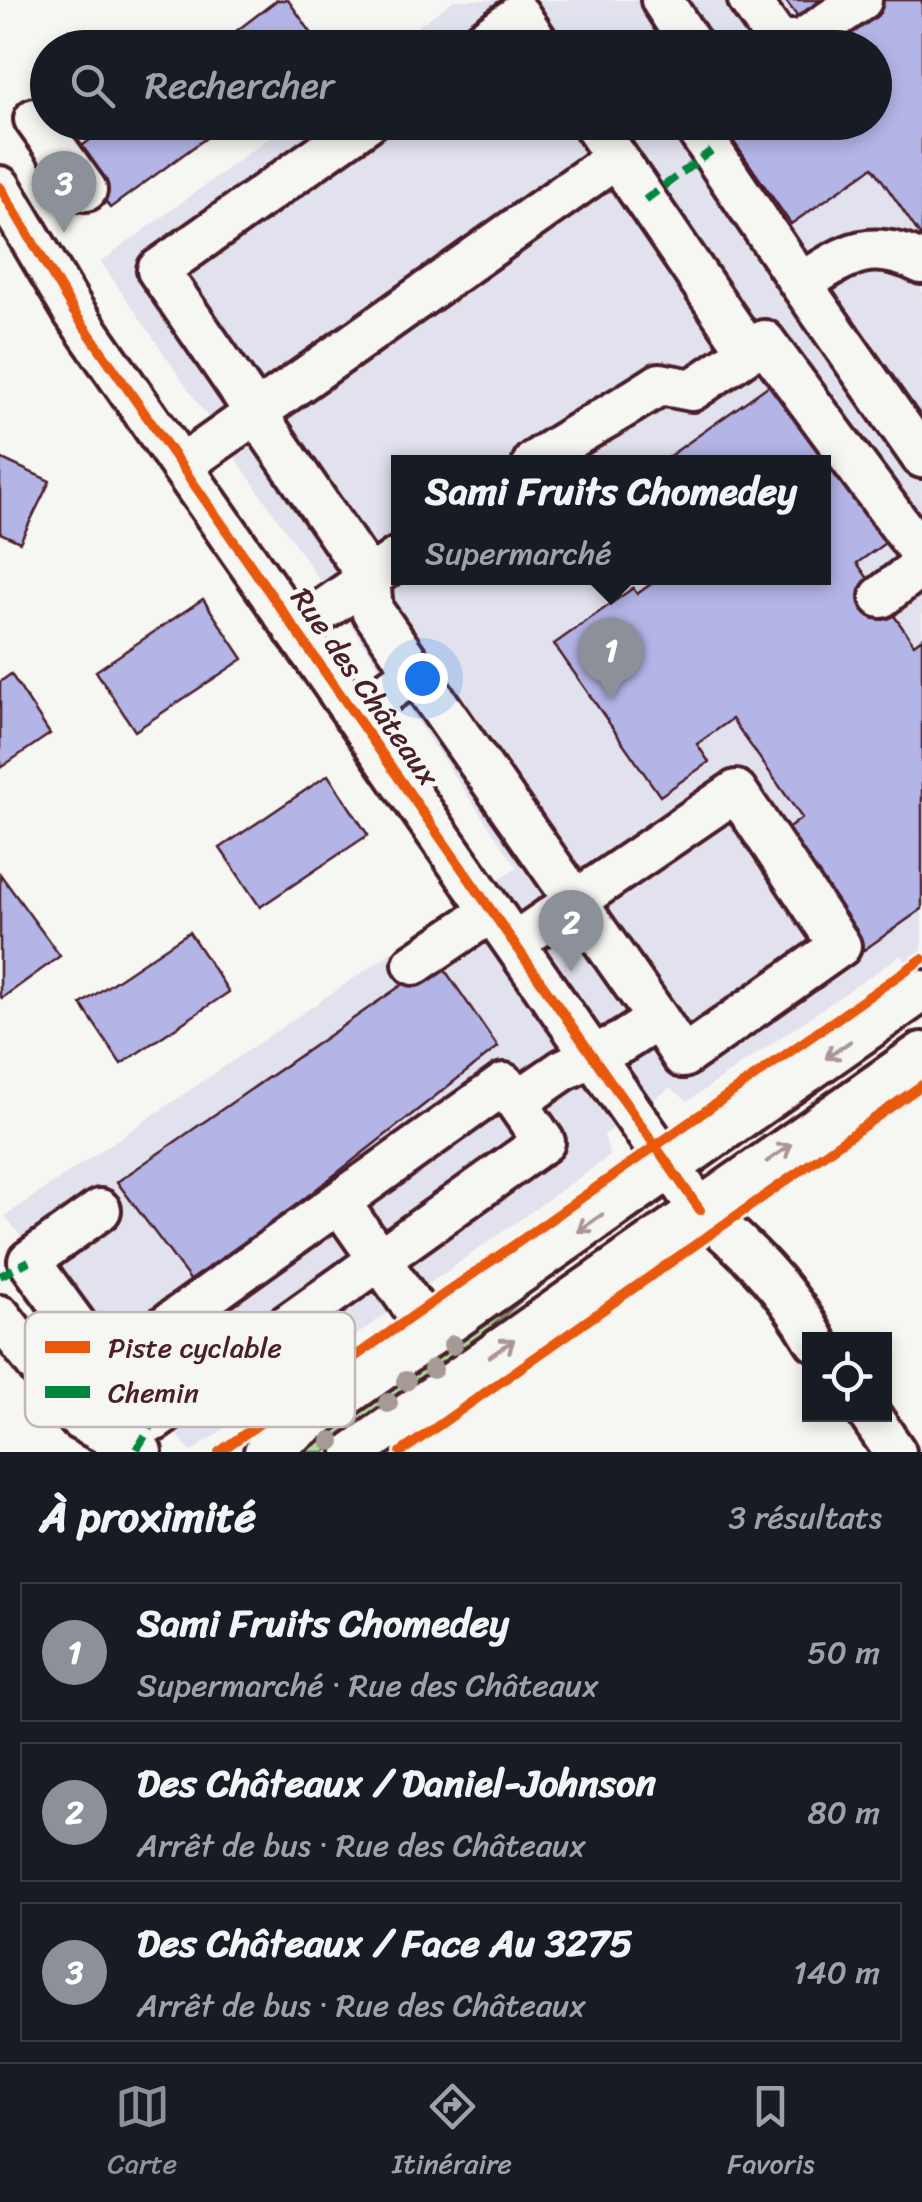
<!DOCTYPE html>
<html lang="fr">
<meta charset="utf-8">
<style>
:root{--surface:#171b24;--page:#242831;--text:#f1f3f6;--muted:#9ea1a6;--line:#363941;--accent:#8c9099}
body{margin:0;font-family:Sriracha,sans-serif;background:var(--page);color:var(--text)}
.controls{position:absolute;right:30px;bottom:30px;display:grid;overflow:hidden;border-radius:0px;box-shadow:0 5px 15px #0003}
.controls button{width:90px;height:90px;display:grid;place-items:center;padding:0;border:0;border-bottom:2px solid var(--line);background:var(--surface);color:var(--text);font:50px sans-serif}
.you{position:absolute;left:422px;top:678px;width:35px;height:35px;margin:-25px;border:8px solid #fff;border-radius:50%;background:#1a73e8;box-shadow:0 0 0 15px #1a73e833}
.badge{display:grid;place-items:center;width:65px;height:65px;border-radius:50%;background:var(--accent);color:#fff;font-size:32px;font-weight:700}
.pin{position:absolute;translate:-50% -82px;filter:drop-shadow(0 2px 5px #0008)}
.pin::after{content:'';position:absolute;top:52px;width:35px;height:30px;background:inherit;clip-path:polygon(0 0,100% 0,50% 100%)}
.popup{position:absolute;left:391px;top:455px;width:440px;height:130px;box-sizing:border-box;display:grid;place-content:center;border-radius:0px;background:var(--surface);filter:drop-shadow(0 2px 8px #0005);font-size:32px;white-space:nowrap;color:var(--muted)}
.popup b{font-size:38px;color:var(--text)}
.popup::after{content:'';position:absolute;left:50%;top:100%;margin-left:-20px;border:20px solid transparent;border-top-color:var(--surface)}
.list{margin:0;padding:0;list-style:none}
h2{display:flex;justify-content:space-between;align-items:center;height:130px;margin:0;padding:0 40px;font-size:42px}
h2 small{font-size:32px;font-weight:400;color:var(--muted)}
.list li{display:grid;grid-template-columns:65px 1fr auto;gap:30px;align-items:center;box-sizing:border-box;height:140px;margin:0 20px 20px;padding:0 20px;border:2px solid var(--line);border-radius:0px}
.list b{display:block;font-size:38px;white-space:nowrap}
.list p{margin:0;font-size:32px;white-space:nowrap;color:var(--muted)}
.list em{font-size:32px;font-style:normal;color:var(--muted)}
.icon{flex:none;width:55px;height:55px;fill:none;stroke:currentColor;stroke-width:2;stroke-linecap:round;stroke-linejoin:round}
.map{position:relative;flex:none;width:922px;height:1452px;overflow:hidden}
.search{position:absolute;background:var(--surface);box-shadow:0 5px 15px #0003;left:30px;right:30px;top:30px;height:110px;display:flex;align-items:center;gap:25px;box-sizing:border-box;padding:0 35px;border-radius:55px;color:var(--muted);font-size:38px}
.sheet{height:610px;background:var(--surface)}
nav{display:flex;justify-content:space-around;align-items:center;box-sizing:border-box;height:140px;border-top:2px solid var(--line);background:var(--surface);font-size:28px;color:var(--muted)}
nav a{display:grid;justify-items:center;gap:5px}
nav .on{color:var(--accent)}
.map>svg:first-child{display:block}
.built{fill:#e2e2ef;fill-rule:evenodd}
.green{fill:#abdd9e;stroke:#7a7e64;stroke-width:2.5}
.building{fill:#b4b5e7;stroke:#4a1f2b;stroke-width:2.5}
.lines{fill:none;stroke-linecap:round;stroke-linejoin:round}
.minor-casing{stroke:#4a1f2b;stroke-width:48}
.minor{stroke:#f6f6f2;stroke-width:40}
.quiet{stroke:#00873e;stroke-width:8;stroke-dasharray:15 8;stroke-linecap:butt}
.cycleway-casing{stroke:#f6f6f2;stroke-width:16}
.cycleway{stroke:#e8590c;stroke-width:10}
.tree{fill:#a59a94}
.oneway{stroke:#a99598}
.labels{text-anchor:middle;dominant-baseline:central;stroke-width:10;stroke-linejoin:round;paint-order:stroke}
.street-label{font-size:30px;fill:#4a1f2b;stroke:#f6f6f2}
.key{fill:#f6f6f2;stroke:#c2b6b6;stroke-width:2.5}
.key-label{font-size:28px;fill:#4a1f2b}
</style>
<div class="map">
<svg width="922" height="1452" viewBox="0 0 922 1452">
<rect width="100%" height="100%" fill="#f6f6f2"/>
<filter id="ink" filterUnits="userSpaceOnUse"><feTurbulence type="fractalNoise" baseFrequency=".01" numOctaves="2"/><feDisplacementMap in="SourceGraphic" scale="20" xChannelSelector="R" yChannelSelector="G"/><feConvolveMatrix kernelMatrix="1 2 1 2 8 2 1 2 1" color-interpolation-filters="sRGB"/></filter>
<g filter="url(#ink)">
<path class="built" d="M454 0H922V983L901 955 688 1101 670 1088 604 1135 610 1156 191 1452 5 1216 517 867 101 262 289 123 874 122V48L390 47ZM398 462H824V578H398Z"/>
<path class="green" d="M533 1284 536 1288 440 1371 325 1452H293Z"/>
<path class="building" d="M277 0H288L322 48H214Z
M785 0H848L807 29Z
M878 0H922V238L873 167 791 224 720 122H874V48H810Z
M113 122H228L110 208 73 153Z
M775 381 888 541 857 563 914 644 922 638V909L864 950 782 833 802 818 732 719 697 744 709 762 660 796 554 644 633 588 637 594 655 581 652 578H824V462H661Z
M0 458 50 481 20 542 0 533Z
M203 599 243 659 135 731 96 671Z
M11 674 50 734 0 768V682Z
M328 775 368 835 260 907 220 848Z
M0 874 60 956 2 998 0 996Z
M189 932 229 992 121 1064 81 1004Z
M438 960 498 1047 194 1285 117 1182Z"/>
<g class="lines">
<defs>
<path id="minor" d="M662 0 693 48
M749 0 778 41
M473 48 519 15 541 48
M767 48 778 41H801L861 0
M35 119 86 190
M367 122 158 270 369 578 372 610 658 1019 622 1042 563 1070 518 1101
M592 122 749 352
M692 122 801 284C846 255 869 237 922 263
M0 187 74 312 700 1210C746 1248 785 1287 815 1340
M801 284 922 457
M534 462C575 434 618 412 660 384L692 390 764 341 922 555
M181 466 616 158
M881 597 922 565
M295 630 398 558
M354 715 415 672
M514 943 736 791 840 946 683 1057 658 1019
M414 964 492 911
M504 1084 544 1142 155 1420 107 1368Z
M339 1202 432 1334
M100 1210 29 1261 107 1368
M0 1316 79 1419 141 1452
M869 1414 895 1452
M265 1452 922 991
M354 1452 922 1053"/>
</defs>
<use href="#minor" class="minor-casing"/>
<use href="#minor" class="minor"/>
<path class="quiet" d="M645 200 711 151
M0 1276 29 1261
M137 1449 155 1420"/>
<defs>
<path id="cycleway" d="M0 187 74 312 700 1210
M219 1452 922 959
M401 1452 922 1085"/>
</defs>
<use href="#cycleway" class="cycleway-casing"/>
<use href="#cycleway" class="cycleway"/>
</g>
<g class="tree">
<circle cx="453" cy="1345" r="10"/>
<circle cx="433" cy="1369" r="10"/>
<circle cx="406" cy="1381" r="10"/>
<circle cx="388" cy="1403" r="10"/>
<circle cx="350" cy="1419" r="10"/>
<circle cx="331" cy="1441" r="10"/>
</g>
<defs><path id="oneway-shaft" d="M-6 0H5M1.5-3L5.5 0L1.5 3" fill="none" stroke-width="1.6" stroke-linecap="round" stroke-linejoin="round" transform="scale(2.5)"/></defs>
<g class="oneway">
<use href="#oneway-shaft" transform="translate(838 1050) rotate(145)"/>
<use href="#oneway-shaft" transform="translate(779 1153) rotate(-35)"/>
<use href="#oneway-shaft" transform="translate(590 1223) rotate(145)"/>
<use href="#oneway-shaft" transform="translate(502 1348) rotate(-35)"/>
</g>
</g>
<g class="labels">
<g class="street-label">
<text transform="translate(365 687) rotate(55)">Rue des Châteaux</text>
</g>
</g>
<rect x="25" y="1312" width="330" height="115" rx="15" class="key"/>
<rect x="45" y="1341" width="45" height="12" fill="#e8590c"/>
<rect x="45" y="1386" width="45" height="12" fill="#00873e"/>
<g class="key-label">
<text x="108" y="1357">Piste cyclable</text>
<text x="108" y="1402">Chemin</text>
</g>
</svg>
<div class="controls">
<button><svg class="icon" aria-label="locate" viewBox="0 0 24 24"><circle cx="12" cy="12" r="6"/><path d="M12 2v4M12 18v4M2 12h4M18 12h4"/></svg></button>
</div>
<div class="you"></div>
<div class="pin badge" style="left:611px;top:700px">1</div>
<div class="popup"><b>Sami Fruits Chomedey</b>Supermarché</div>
<div class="pin badge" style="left:571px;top:972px">2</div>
<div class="pin badge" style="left:64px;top:233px">3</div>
<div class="search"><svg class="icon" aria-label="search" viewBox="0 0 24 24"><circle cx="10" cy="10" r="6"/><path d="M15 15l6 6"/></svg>Rechercher</div>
</div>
<section class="sheet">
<h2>À proximité<small>3 résultats</small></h2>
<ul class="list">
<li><span class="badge">1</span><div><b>Sami Fruits Chomedey</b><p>Supermarché · Rue des Châteaux</p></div><em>50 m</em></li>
<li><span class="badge">2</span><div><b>Des Châteaux / Daniel-Johnson</b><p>Arrêt de bus · Rue des Châteaux</p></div><em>80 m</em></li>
<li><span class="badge">3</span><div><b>Des Châteaux / Face Au 3275</b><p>Arrêt de bus · Rue des Châteaux</p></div><em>140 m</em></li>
</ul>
</section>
<nav>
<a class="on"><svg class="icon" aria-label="map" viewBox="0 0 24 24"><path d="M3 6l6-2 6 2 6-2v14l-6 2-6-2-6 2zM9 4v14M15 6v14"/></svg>Carte</a>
<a><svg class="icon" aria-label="directions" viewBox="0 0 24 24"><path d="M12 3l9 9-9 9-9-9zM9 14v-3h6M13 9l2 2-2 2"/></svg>Itinéraire</a>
<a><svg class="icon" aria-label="saved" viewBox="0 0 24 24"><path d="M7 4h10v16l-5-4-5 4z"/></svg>Favoris</a>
</nav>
